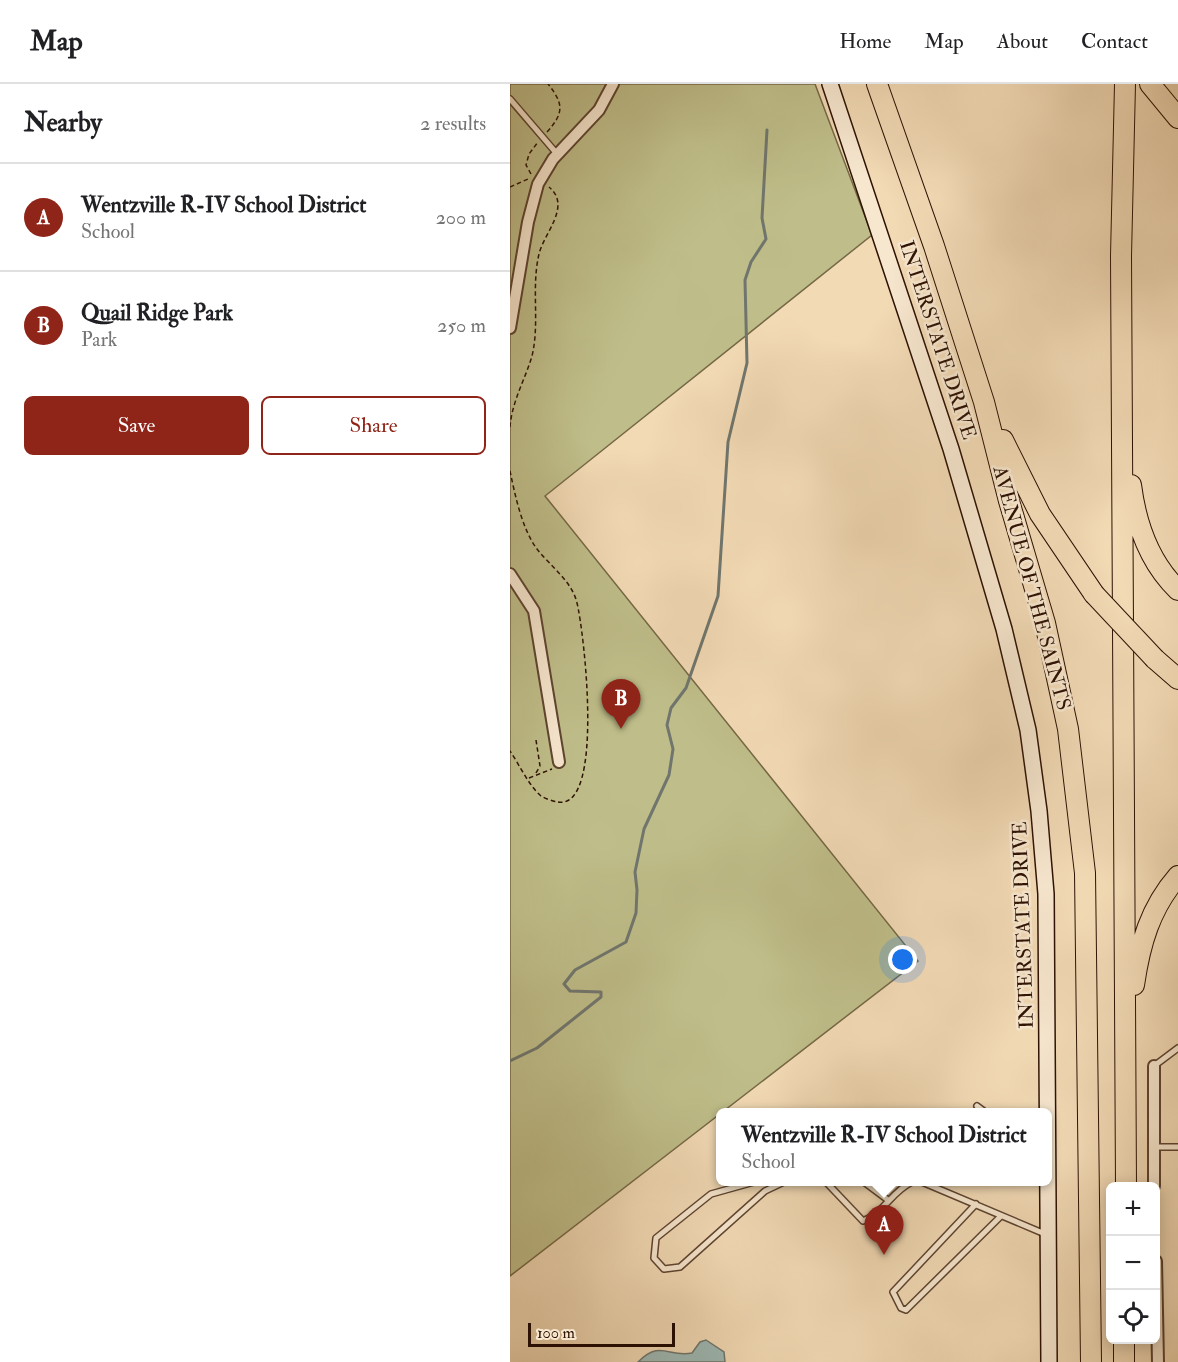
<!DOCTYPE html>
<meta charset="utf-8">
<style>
:root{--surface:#fff;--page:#f2f2f2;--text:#202124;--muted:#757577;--line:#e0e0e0;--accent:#8f2418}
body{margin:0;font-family:"IM FELL Double Pica",serif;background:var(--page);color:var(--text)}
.controls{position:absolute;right:18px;bottom:18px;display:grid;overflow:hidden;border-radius:9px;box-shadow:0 3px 15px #0003}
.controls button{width:54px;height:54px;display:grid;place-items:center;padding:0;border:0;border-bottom:2px solid var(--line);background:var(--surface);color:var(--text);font:30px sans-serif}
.scale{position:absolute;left:18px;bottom:15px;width:147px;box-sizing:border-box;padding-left:6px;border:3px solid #2d1103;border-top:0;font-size:16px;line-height:21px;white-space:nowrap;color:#2d1103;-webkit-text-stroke:4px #f7e7cf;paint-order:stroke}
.you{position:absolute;left:393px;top:876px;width:21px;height:21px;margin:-15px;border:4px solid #fff;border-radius:50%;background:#1a73e8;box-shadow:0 0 0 9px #1a73e833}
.badge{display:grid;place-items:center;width:39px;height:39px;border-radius:50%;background:var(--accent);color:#fff;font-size:20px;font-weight:700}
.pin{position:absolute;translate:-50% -50px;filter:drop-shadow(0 2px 3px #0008)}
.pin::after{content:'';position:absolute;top:32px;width:21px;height:18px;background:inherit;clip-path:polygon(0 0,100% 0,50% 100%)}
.popup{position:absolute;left:206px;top:1024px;width:336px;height:78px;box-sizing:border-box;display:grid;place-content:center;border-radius:9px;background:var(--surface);filter:drop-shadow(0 2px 4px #0005);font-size:20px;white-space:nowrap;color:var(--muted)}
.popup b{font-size:22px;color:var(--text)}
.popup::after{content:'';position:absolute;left:50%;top:100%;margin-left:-12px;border:12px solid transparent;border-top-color:var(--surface)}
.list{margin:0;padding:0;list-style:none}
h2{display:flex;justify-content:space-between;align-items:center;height:78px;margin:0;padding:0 24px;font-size:26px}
h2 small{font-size:20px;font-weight:400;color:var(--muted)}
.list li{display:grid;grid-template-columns:39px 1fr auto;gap:18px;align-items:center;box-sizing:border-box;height:108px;padding:0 24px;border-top:2px solid var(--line)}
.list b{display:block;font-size:22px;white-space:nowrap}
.list p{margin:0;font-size:20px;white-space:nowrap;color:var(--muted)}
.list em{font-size:20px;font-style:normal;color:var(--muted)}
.actions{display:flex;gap:12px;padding:18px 24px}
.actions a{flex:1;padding:14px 0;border:2px solid var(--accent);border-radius:9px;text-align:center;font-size:21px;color:var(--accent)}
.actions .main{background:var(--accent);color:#fff}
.icon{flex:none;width:33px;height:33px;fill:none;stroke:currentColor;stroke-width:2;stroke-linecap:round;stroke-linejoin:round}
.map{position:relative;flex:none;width:668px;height:1278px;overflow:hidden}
header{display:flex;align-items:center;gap:36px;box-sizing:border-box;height:84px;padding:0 30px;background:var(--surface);border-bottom:2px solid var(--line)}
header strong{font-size:28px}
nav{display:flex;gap:33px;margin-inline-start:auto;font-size:21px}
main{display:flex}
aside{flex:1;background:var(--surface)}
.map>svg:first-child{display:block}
.green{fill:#bfbe8a;stroke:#766846;stroke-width:1.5}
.water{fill:#9db9b5;stroke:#70766e;stroke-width:1.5}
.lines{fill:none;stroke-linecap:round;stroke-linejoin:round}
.stream{stroke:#70766e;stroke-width:3}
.lane-casing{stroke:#5e4330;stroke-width:8}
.street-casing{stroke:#5e4330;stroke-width:14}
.secondary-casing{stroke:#2d1103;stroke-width:18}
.highway-casing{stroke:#2d1103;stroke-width:22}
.path{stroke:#2d1103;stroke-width:1.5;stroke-dasharray:4.5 3;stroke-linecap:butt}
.lane{stroke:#f7e7cf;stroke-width:5}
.street{stroke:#f7e7cf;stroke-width:10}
.secondary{stroke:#f7e7cf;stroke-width:15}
.highway{stroke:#f2dab5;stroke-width:20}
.highway-bridge-casing{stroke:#2d1103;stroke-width:22;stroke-linecap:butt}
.highway-bridge{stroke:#f2dab5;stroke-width:20}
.labels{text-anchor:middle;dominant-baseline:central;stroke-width:5;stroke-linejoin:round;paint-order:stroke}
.street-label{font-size:20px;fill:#2d1103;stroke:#f7e7cf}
</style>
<header>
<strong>Map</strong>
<nav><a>Home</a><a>Map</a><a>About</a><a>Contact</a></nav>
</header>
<main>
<aside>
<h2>Nearby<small>2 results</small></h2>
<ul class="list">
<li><span class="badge">A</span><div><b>Wentzville R-IV School District</b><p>School</p></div><em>200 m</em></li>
<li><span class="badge">B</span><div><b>Quail Ridge Park</b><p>Park</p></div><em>250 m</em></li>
</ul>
<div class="actions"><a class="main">Save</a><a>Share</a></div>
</aside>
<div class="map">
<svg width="668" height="1278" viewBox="0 0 668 1278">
<rect width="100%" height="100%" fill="#f2dab5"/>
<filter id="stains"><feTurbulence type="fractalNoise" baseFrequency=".00333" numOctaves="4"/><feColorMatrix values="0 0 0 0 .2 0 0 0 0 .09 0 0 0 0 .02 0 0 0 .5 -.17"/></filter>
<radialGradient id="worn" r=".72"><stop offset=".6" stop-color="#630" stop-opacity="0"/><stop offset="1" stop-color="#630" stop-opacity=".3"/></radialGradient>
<path class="green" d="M0 0H305L362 151 35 412 408 877 0 1192Z"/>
<path class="water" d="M196 1256 214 1268 215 1278H128C151 1255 158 1274 182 1269L190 1258Z"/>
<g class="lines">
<path class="stream" d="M0 977 27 964 91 913V908L60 907 54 900 65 886 116 858 126 829 127 806 125 788 134 745 159 691 163 665 157 641 161 624 176 604 208 512 218 358 237 279 235 196 241 178 256 155 252 134 257 46"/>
<defs>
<path id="lane" d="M0 15 48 71
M644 982 668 964
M467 1022 475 1028
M644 1063H668
M244 1098 201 1110 146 1154 144 1174 154 1185 170 1183 255 1107 274 1098
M316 1098 353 1137C375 1128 381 1108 402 1098
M354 1098 378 1116
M412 1098 535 1150
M466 1120 383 1208 391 1224 396 1226 491 1132"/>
<path id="street" d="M0 244 18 138 28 100 43 75 89 26 103 0
M0 490 24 527 49 678
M644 1102V982
M646 1177 648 1278"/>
<path id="secondary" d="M320 0 441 365 494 545 518 646 529 727 536 810 539 1278"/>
<path id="highway" d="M367 0 424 162 474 318 499 417 535 539 558 645 575 789 581 1278
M615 0 611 172 616 1102
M640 0 668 34
M493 356 530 430 584 510
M621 401C626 440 639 478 668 506
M645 575 668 595
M624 901C630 860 640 824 668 792
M614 1278V1256"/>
</defs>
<use href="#lane" class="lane-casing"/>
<use href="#street" class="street-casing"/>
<use href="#secondary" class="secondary-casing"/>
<use href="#highway" class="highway-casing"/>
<path class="path" d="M37 48C54 29 54 20 38 0
M21 90 16 81 19 70 28 58
M0 103 18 95
M0 343C2 317 15 296 22 272 30 239 21 204 29 170 34 149 62 122 39 103
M0 387C5 411 12 445 27 465 40 482 62 497 67 519 74 547 95 726 48 718 43 717 36 715 31 712 19 702 9 680 0 667
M26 689 30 682 26 656
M19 694 42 685"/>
<use href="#lane" class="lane"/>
<use href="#street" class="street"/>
<use href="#secondary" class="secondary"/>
<use href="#highway" class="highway"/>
<defs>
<path id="highway-bridge" d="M584 510 645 575"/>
</defs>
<use href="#highway-bridge" class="highway-bridge-casing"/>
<use href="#highway-bridge" class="highway-bridge"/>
</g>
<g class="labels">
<g class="street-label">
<text transform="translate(428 256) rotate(72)">INTERSTATE DRIVE</text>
<text transform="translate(522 504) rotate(75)">AVENUE OF THE SAINTS</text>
<text transform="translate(513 841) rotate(-92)">INTERSTATE DRIVE</text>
</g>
</g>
<rect width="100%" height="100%" filter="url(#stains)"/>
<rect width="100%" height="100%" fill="url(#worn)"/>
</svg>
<div class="controls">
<button>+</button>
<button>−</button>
<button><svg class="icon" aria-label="locate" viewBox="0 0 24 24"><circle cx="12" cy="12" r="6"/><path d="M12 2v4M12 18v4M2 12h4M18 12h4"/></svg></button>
</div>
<div class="scale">100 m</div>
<div class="you"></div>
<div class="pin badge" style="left:374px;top:1171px">A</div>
<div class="popup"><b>Wentzville R-IV School District</b>School</div>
<div class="pin badge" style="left:111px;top:645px">B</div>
</div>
</main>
